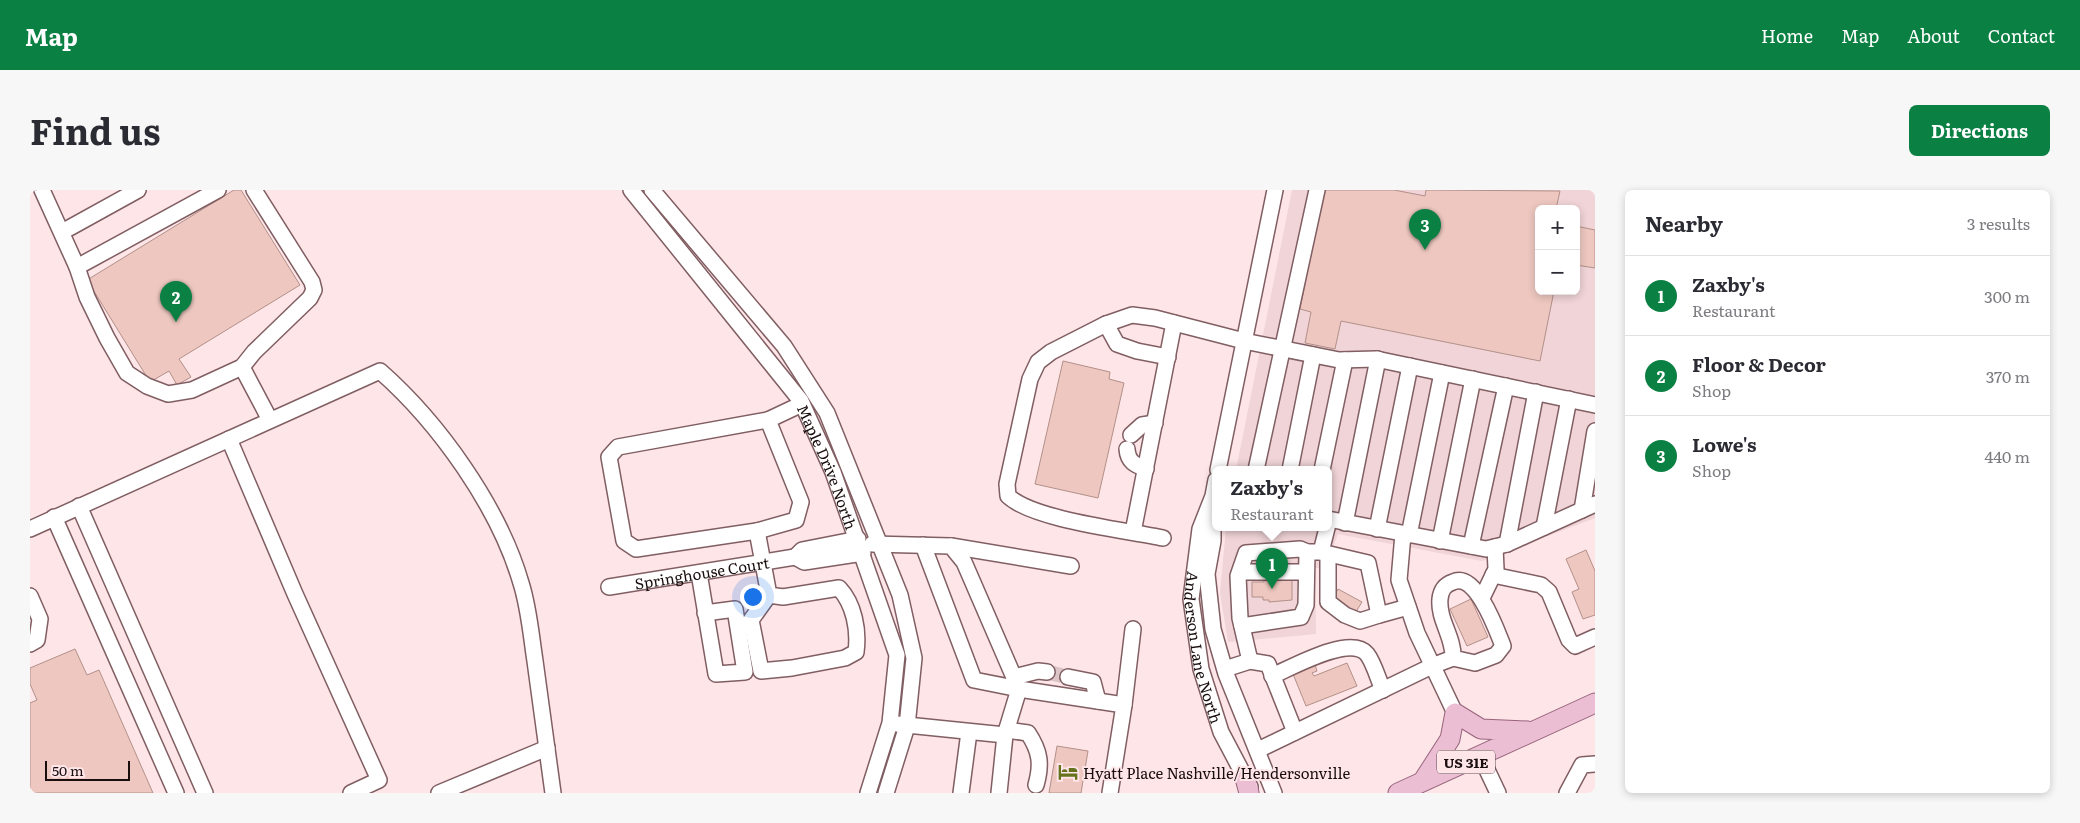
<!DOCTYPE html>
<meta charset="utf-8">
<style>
:root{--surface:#fff;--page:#f7f7f7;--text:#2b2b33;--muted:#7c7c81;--line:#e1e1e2;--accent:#0b8043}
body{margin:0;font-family:Literata,serif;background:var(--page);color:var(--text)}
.controls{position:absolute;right:15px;top:15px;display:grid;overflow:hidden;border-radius:8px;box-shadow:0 2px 8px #0003}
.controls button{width:45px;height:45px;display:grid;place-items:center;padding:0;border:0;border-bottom:1px solid var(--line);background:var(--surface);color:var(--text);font:25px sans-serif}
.scale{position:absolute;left:15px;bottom:12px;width:85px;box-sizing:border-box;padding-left:5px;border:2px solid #190d0e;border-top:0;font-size:14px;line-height:18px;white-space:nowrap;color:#190d0e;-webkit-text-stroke:4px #fde5e8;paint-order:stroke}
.you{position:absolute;left:722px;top:406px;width:18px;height:18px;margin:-12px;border:4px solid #fff;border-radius:50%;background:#1a73e8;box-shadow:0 0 0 8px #1a73e833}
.badge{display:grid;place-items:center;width:32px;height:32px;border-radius:50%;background:var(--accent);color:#fff;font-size:16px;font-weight:700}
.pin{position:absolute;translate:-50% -41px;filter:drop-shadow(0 1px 2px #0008)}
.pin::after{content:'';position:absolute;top:26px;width:18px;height:15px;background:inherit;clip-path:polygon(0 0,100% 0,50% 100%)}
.popup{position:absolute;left:1182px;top:276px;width:120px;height:65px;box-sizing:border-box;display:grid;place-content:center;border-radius:8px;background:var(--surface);filter:drop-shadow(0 1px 4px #0005);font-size:16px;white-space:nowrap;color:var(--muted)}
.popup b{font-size:19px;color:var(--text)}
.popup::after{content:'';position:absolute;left:50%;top:100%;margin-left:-10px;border:10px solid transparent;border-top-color:var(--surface)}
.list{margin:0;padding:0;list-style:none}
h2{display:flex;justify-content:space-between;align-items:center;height:65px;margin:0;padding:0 20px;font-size:21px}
h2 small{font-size:16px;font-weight:400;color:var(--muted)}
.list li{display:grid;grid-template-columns:32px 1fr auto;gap:15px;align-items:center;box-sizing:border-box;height:80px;padding:0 20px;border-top:1px solid var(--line)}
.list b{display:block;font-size:19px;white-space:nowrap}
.list p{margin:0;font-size:16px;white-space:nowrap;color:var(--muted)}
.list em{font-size:16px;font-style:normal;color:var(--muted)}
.map{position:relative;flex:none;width:1565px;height:603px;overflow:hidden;border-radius:8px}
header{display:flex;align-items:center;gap:30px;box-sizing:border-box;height:70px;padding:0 25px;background:var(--accent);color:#fff}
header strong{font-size:24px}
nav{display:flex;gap:28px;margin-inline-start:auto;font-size:18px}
.intro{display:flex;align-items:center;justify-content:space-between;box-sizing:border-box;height:120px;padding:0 30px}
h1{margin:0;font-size:35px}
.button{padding:12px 22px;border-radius:8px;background:var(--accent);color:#fff;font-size:18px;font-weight:700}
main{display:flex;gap:30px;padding:0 30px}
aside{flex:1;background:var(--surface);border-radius:8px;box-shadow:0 2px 8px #0003}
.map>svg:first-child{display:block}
.built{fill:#f0d4d7;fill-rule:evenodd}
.building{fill:#edc7c0;stroke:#b39089}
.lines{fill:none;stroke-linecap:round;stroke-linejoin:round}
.minor-tunnel{stroke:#dbc5c7;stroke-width:15;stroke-dasharray:15 8;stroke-linecap:butt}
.minor-casing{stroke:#805e62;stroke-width:18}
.major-casing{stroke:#98647c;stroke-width:21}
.minor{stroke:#fff;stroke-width:15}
.major{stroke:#ebbed4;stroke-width:19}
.labels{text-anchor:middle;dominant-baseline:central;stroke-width:4;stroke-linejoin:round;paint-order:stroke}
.shield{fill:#fde5e8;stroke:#5d4e4f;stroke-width:1}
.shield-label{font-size:14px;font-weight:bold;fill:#190d0e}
.street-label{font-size:15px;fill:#190d0e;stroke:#fde5e8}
.poi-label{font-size:15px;fill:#190d0e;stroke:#fde5e8;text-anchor:start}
</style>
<header>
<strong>Map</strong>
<nav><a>Home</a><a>Map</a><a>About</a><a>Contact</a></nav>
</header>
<div class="intro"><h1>Find us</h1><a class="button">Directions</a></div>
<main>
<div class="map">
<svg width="1565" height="603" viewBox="0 0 1565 603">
<rect width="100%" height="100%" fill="#fde5e8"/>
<path class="built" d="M1262 0H1565V328L1452 371 1308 344 1295 378H1285L1286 444 1198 452 1190 403 1196 338H1298V280H1206ZM1509 19H1546V101H1509Z"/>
<path class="building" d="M204 0H211L270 95 149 169 161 187 147 195 139 181 120 192 57 90Z
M1294 0H1364L1395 6 1396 0 1530 1 1526 19H1509V101H1524L1510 171 1311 131 1305 159 1275 153 1281 122 1270 119Z
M1546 36 1565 40V78L1546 75Z
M1033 171 1080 182 1079 189 1094 193 1068 308 1005 294Z
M1556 360 1565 381V425L1553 429 1542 402 1549 399 1536 369Z
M1262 385V410L1239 412V410H1233V407H1222V392H1234V387Z
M1308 399 1332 412 1324 425 1301 412Z
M1441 409 1458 447 1437 456 1420 419Z
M45 459 57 485 69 480 123 603H0V513L7 510 0 494V478Z
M1317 473 1327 496 1276 516 1263 484 1285 475 1287 481 1282 483 1284 486Z
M1027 556 1058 561 1051 603H1019Z"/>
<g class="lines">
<path class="minor-tunnel" d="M1017 482 1038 487"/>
<defs>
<g id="minor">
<path d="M12 0 47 77 57 107 77 148 97 183 117 196 138 204 162 200 212 177 224 162 280 108 284 100 282 92 224 0"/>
<path id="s1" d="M601 0 771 211 803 282 867 465 860 533 838 603"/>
<path d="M622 0 754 156 797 223 870 405 884 468 877 536 856 603"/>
<path d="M32 42 108 0"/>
<path d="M47 77 188 0"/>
<path d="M1076 134 1087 154 1107 161 1138 167"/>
<path d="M212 177 240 230"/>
<path d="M1101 245 1112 235 1125 233"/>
<path d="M199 249 265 404 349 590 321 603"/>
<path d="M1097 259C1098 272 1105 275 1116 279"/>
<path d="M1188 280 1245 0"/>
<path d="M1226 280 1287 0"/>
<path d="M1260 280 1283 165"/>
<path d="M1292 280 1315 170"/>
<path id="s2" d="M1186 290 1183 306 1170 339 1161 409 1171 479 1191 542 1220 597"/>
<path d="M1183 315V351L1177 384 1183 439 1196 484 1244 603"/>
<path d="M49 316 175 603"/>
<path d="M1552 320 1565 241"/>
<path d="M24 327 146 603"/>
<path d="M1298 329 1456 359 1477 354 1565 314"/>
<path d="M1315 333 1348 169"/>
<path d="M1514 337 1539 209"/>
<path d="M0 339 350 181C409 233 469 317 491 393 499 418 501 445 505 471 511 515 517 559 523 603"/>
<path d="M1347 339 1380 176"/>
<path d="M727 341 606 359 594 351 579 267 588 257 738 230"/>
<path d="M1103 342 1144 133"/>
<path d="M1373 344 1369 390 1387 443 1425 523"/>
<path d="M1379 345 1412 183"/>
<path d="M1133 348C1095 340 1004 330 978 306L977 294 1000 189 1008 172 1021 162 1076 134 1102 125 1125 128 1214 151 1309 170 1346 169 1565 215"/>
<path d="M828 349 772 360 765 367 774 372 833 363"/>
<path d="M1410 351 1443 189"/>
<path d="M842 354 921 356 934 372 989 499 1094 515 1080 603"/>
<path d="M1477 354 1506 202"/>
<path d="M921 356 1041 376"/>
<path d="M1441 356 1476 196"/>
<path d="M1291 362 1338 373 1349 425 1378 417"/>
<path d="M1298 364V412L1315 425 1330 431 1349 425"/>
<path d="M1210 382H1275"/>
<path d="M669 383 686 484 715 482 705 419 675 423"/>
<path d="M1463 385 1511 395 1519 402 1539 450 1545 456 1565 447"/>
<path id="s3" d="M579 397 765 367"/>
<path d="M739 405 753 407 809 398C824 414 829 440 826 462L815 468 762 478 731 481 721 430 739 405 727 341 766 330 771 312 738 230 772 214"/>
<path d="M0 406 10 429 7 450 0 454"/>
<path d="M1452 408 1466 379 1465 357"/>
<path d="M1212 436 1271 427 1276 415 1277 362"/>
<path d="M1220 471 1238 474 1265 542"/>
<path d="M1195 479 1220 471 1210 428 1208 386 1216 363 1270 359 1277 362H1291L1297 338"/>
<path d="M1242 486C1261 478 1320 444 1337 464 1344 473 1348 489 1353 500"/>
<path d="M984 487 1008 481 1017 482"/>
<path d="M1038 487 1063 492 1068 511"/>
<path d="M1094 515 1103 439"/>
<path d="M867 534 975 545 989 499 944 490 893 355"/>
<path d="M977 540 998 543C1010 561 1012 574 1006 595"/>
<path d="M1228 560 1402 476 1423 468 1445 473 1466 465 1473 456C1467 441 1446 381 1423 392 1414 395 1411 400 1410 409 1408 430 1424 447 1423 468"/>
<path d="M1450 565 1468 603"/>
<path d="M409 603 517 558"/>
<path d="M931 603 939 542"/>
<path d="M969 603 975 545"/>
<path d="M1537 603 1552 575 1565 574"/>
</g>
<path id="major" d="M1215 588 1219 603
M1393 591 1420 549 1425 523 1451 539 1498 541
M1368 603 1565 513"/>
</defs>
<use href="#minor" class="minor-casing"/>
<use href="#major" class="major-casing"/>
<use href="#minor" class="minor"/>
<use href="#major" class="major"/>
</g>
<defs>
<symbol id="hotel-bare" viewBox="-9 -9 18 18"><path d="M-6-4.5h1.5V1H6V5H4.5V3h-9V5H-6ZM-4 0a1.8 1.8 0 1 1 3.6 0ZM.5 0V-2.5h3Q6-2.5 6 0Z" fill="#65721c" stroke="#fde5e8" stroke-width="2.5" paint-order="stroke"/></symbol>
</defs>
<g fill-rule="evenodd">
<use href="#hotel-bare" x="1024" y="568" width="28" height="28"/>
</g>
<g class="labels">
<rect class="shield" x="1407" y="560.5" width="58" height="23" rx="4"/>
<g class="shield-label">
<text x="1436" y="572">US 31E</text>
</g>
<g class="street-label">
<text stroke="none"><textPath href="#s1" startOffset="342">Maple Drive North</textPath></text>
<text stroke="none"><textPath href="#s3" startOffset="94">Springhouse Court</textPath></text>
<text stroke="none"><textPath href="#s2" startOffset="172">Anderson Lane North</textPath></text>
</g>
<g class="poi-label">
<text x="1053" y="582">Hyatt Place Nashville/Hendersonville</text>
</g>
</g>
</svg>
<div class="controls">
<button>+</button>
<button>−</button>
</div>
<div class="scale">50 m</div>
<div class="you"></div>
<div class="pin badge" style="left:1242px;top:399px">1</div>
<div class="popup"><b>Zaxby's</b>Restaurant</div>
<div class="pin badge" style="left:146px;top:132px">2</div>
<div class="pin badge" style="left:1395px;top:60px">3</div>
</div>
<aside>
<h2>Nearby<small>3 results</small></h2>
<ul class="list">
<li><span class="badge">1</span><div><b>Zaxby's</b><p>Restaurant</p></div><em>300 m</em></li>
<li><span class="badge">2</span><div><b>Floor &amp; Decor</b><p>Shop</p></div><em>370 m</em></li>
<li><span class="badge">3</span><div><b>Lowe's</b><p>Shop</p></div><em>440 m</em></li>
</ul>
</aside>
</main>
